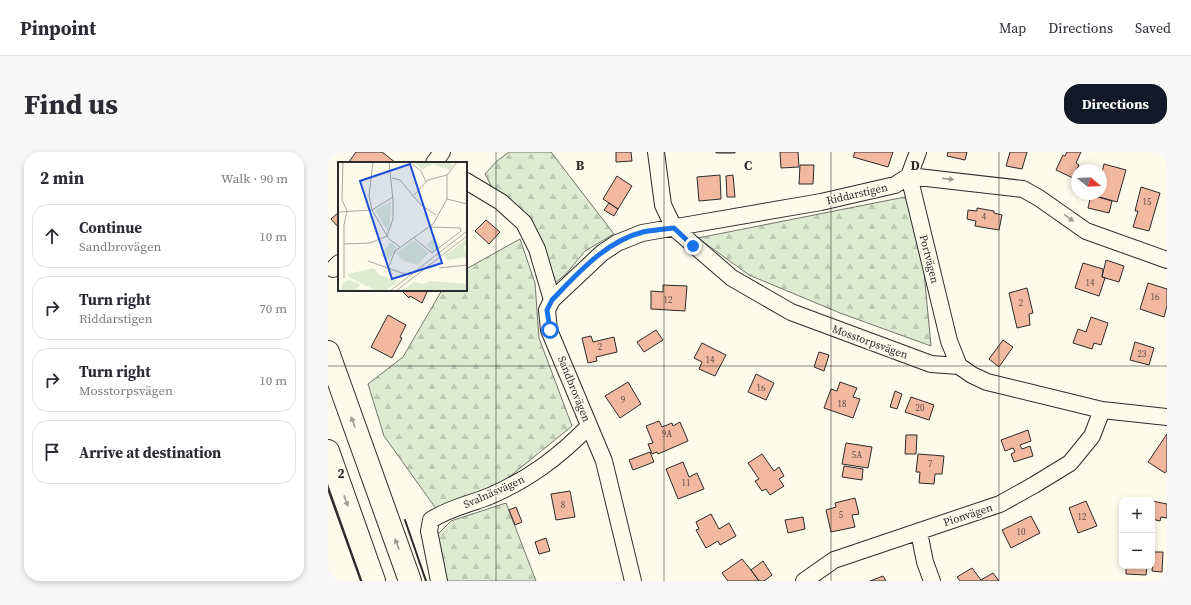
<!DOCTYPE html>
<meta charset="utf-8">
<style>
:root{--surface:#fff;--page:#f7f7f7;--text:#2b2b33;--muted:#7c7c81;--line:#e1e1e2;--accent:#111827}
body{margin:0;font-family:"Source Serif 4",serif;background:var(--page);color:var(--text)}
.controls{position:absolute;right:12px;bottom:12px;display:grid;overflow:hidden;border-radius:8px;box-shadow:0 2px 6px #0003}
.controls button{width:36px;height:36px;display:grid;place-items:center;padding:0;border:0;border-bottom:1px solid var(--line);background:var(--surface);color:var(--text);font:20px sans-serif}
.compass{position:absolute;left:743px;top:12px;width:36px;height:36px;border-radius:50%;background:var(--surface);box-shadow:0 2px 6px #0003;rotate:108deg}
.stop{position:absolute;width:12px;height:12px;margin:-9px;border:3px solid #1a73e8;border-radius:50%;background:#fff}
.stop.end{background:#1a73e8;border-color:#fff;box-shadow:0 1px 4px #0008}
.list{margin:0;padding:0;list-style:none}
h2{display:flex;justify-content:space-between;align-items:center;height:52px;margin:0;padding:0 16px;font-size:17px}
h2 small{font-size:13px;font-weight:400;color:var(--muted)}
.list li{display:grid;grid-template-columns:26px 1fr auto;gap:12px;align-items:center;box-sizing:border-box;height:64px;margin:0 8px 8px;padding:0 8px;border:1px solid var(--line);border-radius:16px}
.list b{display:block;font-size:15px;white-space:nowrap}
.list p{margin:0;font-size:13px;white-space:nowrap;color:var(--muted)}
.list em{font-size:13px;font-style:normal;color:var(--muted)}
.icon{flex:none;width:22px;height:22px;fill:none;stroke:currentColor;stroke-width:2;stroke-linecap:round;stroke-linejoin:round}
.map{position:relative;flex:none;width:839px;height:429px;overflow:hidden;border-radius:16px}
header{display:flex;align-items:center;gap:24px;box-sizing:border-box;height:56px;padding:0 20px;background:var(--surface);border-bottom:1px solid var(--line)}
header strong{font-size:19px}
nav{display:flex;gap:22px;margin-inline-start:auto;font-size:14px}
.intro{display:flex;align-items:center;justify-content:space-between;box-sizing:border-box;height:96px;padding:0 24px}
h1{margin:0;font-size:28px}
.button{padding:10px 18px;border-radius:16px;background:var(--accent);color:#fff;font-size:14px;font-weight:700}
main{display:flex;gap:24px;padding:0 24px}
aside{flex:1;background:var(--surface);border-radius:16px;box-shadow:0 2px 6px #0003}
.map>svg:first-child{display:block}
.forest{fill:url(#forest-firs);stroke:#74746e}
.building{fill:#f2b8a0;stroke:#2b2b2b}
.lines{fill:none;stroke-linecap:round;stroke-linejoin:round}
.minor-casing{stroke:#2b2b2b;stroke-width:18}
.highway-casing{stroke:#2b2b2b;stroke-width:24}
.minor{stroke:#fdfbea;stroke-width:16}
.highway{stroke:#fdfbea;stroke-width:22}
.wall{stroke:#2b2b2b;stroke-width:2}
.oneway{fill:#9e9d94}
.route{stroke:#1a73e8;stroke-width:5}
.grid{fill:none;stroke:#2b2b2b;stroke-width:1;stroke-opacity:0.55}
.labels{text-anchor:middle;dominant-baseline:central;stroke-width:3;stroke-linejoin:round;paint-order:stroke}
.number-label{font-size:9px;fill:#5d4e48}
.street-label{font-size:11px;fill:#2b2b2b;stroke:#fdfbea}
.inset-road{fill:none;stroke:#a9a89e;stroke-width:1}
.view{fill:#1d4ed8;fill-opacity:0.15;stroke:#1d4ed8;stroke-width:2}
.inset-edge{fill:none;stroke:#2b2b2b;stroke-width:2}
.grid-label{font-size:13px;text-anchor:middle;font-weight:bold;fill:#2b2b2b;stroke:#fdfbea;stroke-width:3;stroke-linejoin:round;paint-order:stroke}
</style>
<header>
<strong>Pinpoint</strong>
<nav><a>Map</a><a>Directions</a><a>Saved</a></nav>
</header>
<div class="intro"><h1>Find us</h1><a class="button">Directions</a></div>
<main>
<aside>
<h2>2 min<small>Walk · 90 m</small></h2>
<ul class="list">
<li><svg class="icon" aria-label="ahead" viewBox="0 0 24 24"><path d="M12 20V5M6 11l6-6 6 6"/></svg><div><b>Continue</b><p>Sandbrovägen</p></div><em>10 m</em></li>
<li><svg class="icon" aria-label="right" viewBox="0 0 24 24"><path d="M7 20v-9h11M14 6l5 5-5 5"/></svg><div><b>Turn right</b><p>Riddarstigen</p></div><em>70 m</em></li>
<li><svg class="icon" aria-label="right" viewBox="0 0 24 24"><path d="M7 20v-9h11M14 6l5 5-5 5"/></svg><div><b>Turn right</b><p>Mosstorpsvägen</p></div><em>10 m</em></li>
<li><svg class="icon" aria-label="arrive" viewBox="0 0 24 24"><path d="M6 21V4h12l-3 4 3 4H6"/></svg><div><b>Arrive at destination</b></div></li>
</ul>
</aside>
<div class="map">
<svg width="839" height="429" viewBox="0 0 839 429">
<defs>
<pattern id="forest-firs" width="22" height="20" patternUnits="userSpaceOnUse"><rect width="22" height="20" fill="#deebd1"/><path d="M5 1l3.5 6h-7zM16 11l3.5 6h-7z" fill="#bfcab4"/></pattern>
</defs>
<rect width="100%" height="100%" fill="#fdfbea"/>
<path class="forest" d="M181 0H223L286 82 257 99 238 122 227 131 222 129 207 81 167 41 157 22 169 9Z
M577 45 594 99 603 194 512 161 421 123 370 86Z
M192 87 207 131 211 186 244 274 170 334 109 358 56 284 40 232 75 205 114 138H138V117Z
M178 351 208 429H113L109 383 123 369Z"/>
<path class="building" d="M28 0H54L68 11H23L21 10Z
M288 0H303L304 9 288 10Z
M388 0H407V1H388Z
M452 0H470L471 15 453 16Z
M527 0H565L560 15 525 5Z
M620 0H639L637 8 619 4Z
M682 0H699L694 17 678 14Z
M739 0H753L748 11 751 13 745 26 728 18 735 3 737 4Z
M776 12 798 18 789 50 768 44V42H773V25Z
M472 13H486L485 32H471Z
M392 23 393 47 371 49 369 25Z
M405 23 407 45H399L398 24Z
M289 24 304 34 290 57 275 47Z
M813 35 832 41 821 79 805 75 810 59H807Z
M763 43 784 49 781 61 760 56Z
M281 51 290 57 286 64 276 58Z
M649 56 666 59V61L674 63 671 78 647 74 648 69 639 67 640 58 649 59Z
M11 60V76L3 67Z
M158 68 172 80 161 92 147 79Z
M778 108 796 114 791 130 774 125Z
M755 111 775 117 774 125 777 126 771 144 747 136Z
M820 131 839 137V154L836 165 812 157Z
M335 133 359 134 357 159 323 157V139L335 140Z
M699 136 705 161 701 162 702 173 689 176 681 141Z
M73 138H100L94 151 82 144 81 146Z
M60 163 78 173 72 185 74 186 64 206 43 195Z
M763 165 780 171 773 193 766 191 764 197 745 191 750 177 758 180Z
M328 178 335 188 316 200 309 190Z
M263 184 265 190 286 185 289 200 268 205 269 209 260 211 254 186Z
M675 188 685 195 671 215 661 207Z
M807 190 826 196 821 213 802 208Z
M374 191 398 203 387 224 371 217 374 210 366 206Z
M491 200 501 203 496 219 486 215Z
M428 222 446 231 438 248 420 240Z
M300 230 313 252 292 266 277 244Z
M512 230 529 236 525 245 532 247 525 266 496 256 503 237 509 239Z
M567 239 574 242 569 257 562 255Z
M583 245 606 253 601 268 577 260Z
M331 269 334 275 344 271 345 274 352 270 360 289 330 302 329 300 324 302 320 292 325 291 318 274Z
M700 278 703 289 692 293 694 297 702 294 705 304 686 310 683 302 687 300 685 296 677 299 673 288Z
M839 282V318L837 321 820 310Z
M578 283H589L588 302H577Z
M518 291 544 295 540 316 514 312Z
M322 300 326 310 305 318 301 308Z
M434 302 446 319 451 315 456 324 451 327 456 334 442 343 438 337 434 339 427 329 431 327 420 311Z
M590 302 616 304 614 322H607L606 332 591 331 592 320H588Z
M355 310 361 325 369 321 376 337 350 347 338 317Z
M516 314 535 317 534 328 514 325Z
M242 339 247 365 228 368 223 342Z
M527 346 531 362 524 363 527 375 503 380 498 358 508 355 507 351Z
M758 349 769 374 750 381 741 356Z
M824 349 839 352V366L833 365 832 369 824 367Z
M188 355 194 370 187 373 181 358Z
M383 362 391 377 401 371 408 384 392 393 390 389 378 396 368 378 371 377 368 370Z
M703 364 712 381 683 396 674 378Z
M475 365 477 377 460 381 457 368Z
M218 386 222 399 211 402 207 390Z
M826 400H835L834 420 824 419Z
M414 407 423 418 431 429H400L394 421Z
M435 409 444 423 436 429H431L423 418Z
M798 414H819L818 423 798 422Z
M644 416 653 428 665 421 671 429H632L629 425Z
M555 424 558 429H542Z"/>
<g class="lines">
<defs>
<path id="minor" d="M328 0 335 53 346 76 404 126 463 160 603 212 631 214 644 223 659 230 774 258 839 265
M590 0 581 24 621 189 631 214
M106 11 114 0
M138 29 173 50 196 71 209 97 224 148 219 158 221 178 276 309 305 429
M5 117 11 111
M224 148 274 101 289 91 314 81 493 50 567 33 581 24 695 37 711 46 758 79 839 108
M591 380 597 410 604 429
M111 429 101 379 103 368C121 356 142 352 162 344 201 327 231 305 261 274
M476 429 506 408 672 352 706 333 742 311 764 284 774 258"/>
<path id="highway" d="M0 200 82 429
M0 299 46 429"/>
</defs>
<use href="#minor" class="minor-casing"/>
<use href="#highway" class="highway-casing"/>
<use href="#minor" class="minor"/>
<use href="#highway" class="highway"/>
<path class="wall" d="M0 337 33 429
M77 368 98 429"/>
</g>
<defs><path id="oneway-solid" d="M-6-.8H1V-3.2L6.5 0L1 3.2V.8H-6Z"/></defs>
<g class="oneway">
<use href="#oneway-solid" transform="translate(620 27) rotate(6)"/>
<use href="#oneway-solid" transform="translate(741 66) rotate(36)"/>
<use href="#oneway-solid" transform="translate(25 270) rotate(-110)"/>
<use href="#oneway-solid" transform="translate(18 349) rotate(70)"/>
<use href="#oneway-solid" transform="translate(69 392) rotate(-110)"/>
</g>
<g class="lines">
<path class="route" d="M222 178 219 158 224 148C249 122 278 89 315 80 325 78 336 77 346 76L365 94"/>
</g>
<path class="grid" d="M168 0V429M336 0V429M503 0V429M671 0V429M0 214H839"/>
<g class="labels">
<g class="number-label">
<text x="819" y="50">15</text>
<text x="656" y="65">4</text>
<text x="762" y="131">14</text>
<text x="827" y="145">16</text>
<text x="340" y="148">12</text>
<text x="693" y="151">2</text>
<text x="272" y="195">2</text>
<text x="814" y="202">23</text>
<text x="382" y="208">14</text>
<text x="433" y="236">16</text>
<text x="295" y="248">9</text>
<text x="514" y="252">18</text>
<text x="592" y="256">20</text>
<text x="339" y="282">9A</text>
<text x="529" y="303">5A</text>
<text x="602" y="312">7</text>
<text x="358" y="331">11</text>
<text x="235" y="353">8</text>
<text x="513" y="363">5</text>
<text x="754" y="365">12</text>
<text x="693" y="380">10</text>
</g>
<g class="street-label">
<text transform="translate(529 42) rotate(-13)">Riddarstigen</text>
<text transform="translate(601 107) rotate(76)">Portvägen</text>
<text transform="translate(542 190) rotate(20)">Mosstorpsvägen</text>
<text transform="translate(246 237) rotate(68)">Sandbrovägen</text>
<text transform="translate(166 340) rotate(-24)">Svalnäsvägen</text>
<text transform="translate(640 363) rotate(-18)">Pionvägen</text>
</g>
</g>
<g transform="translate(10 10)">
<rect width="129" height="129" fill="#fdfbea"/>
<path d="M76 0H109L115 3 112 8 95 2 84 8ZM53 39 52 63 50 70 37 48ZM96 76 104 85 94 90 88 83ZM129 77V83L126 84 129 95 109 98 106 94ZM76 78 91 91 79 103 64 98 57 91ZM52 80 60 86 50 98 43 93ZM36 106 41 113 61 119 47 129H33L35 127 10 115V112ZM11 118 22 122 17 129H2L5 121ZM92 119 129 122V129H63L76 120 85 122Z" fill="#deebd1"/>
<path class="inset-road" d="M5 0 4 38 9 49 6 63V116M35 0 31 34 34 48 51 77 62 85M74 2 83 9 88 20M54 16 62 18 82 42 98 53M76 33 90 18 109 13M109 37 129 42M0 50 34 48 55 35M76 76 94 91 123 69 122 66 93 65M6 82 32 81 49 74 55 57V38L51 0M30 99 67 112M51 104 57 89 95 62 109 37V13L119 0M101 106 129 103M52 129 129 69M58 129 129 74"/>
<path class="view" d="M72 2 104 101 54 117 22 19Z"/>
<rect width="129" height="129" class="inset-edge"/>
</g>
<g class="grid-label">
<text x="252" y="18">B</text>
<text x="420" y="18">C</text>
<text x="587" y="18">D</text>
<text x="13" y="326">2</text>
</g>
</svg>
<div class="controls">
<button>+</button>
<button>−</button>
</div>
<svg class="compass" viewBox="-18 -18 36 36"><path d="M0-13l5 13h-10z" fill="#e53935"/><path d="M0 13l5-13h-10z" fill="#7c7c81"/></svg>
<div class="stop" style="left:222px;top:178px"></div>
<div class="stop end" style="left:365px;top:94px"></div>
</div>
</main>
